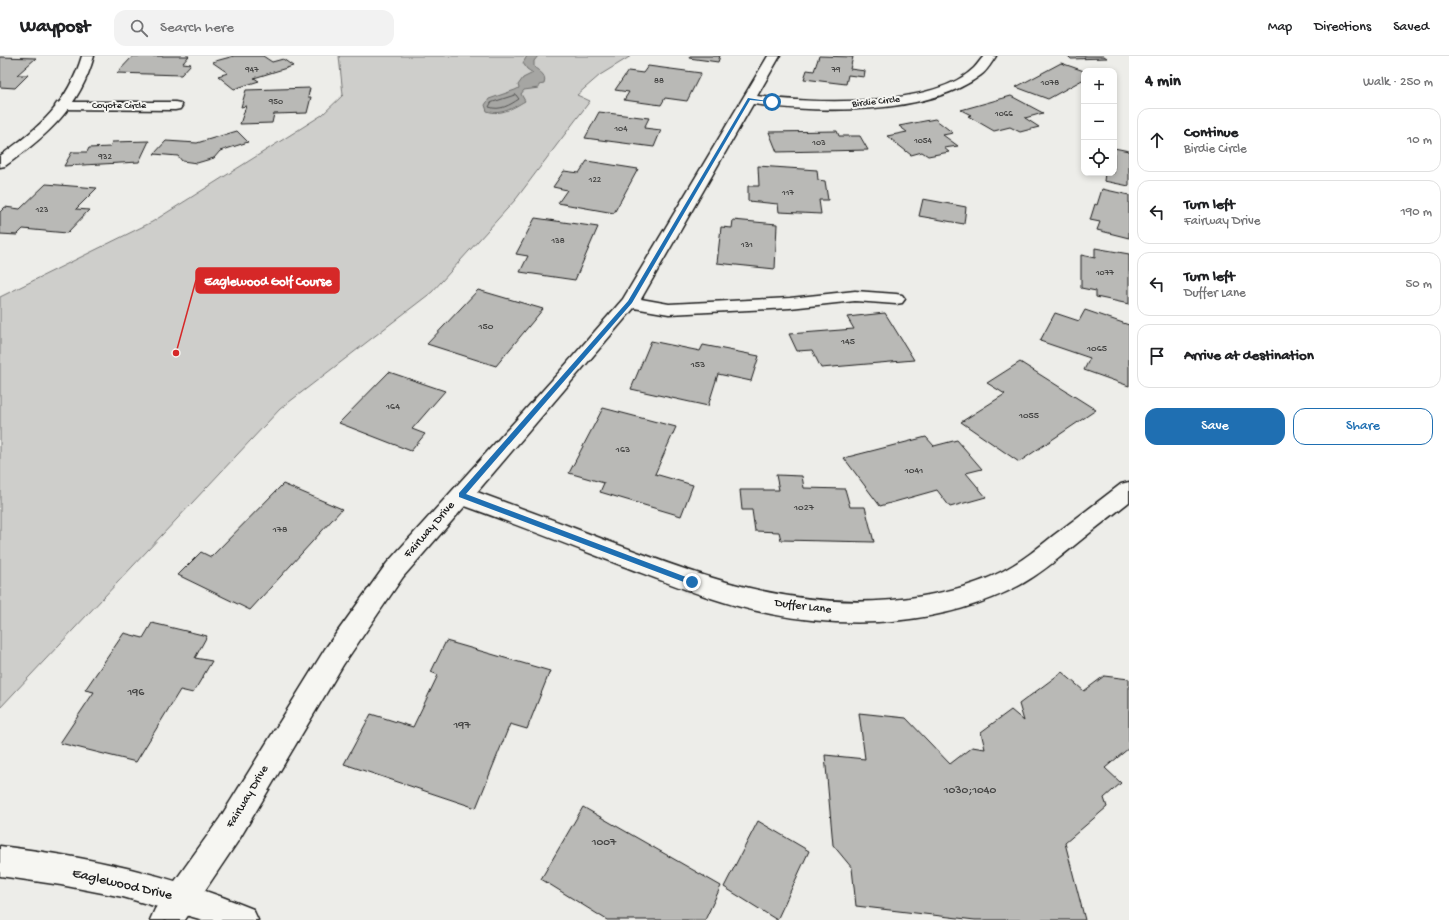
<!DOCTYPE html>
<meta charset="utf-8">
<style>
:root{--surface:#fff;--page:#f2f2f2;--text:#202124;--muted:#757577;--line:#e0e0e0;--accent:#1f6fb2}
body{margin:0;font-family:"Gochi Hand",sans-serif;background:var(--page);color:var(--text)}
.controls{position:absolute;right:12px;top:12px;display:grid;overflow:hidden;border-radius:8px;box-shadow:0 2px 6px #0003}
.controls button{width:36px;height:36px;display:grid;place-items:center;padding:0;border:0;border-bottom:1px solid var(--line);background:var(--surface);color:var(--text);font:20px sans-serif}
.stop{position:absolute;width:12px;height:12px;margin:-9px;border:3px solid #1f6fb2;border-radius:50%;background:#fff}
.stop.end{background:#1f6fb2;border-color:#fff;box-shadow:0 1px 4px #0008}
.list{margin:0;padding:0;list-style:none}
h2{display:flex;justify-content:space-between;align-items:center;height:52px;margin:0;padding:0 16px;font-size:17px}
h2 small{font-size:13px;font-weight:400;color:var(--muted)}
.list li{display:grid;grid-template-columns:26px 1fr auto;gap:12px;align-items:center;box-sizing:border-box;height:64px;margin:0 8px 8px;padding:0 8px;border:1px solid var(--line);border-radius:12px}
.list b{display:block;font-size:15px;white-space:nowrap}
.list p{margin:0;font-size:13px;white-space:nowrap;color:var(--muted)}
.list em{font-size:13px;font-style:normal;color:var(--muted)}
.actions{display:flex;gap:8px;padding:12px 16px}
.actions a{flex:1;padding:9px 0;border:1px solid var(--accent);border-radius:12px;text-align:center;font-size:14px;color:var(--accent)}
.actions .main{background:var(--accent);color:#fff}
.icon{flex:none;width:22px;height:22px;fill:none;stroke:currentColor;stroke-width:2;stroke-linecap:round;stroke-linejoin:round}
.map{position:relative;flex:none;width:1129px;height:864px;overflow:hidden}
header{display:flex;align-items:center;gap:24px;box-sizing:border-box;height:56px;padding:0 20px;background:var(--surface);border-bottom:1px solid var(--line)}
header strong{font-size:19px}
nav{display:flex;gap:22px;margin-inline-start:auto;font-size:14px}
.search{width:280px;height:36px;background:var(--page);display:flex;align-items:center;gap:10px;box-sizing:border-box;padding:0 14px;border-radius:12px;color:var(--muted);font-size:15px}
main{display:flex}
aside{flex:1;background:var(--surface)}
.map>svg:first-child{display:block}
.green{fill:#cececb;stroke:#757574}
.water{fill:#a6a6a3;stroke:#6f6f6d}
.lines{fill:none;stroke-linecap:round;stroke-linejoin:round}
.shore{stroke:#535352;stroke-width:1}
.building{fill:#b9b9b6;stroke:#1c1c1c}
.minor-casing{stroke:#1c1c1c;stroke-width:3}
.major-casing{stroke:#1c1c1c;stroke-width:3}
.minor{fill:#f6f6f2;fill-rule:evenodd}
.major{fill:#f6f6f2;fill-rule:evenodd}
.route{fill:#1f6fb2}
.labels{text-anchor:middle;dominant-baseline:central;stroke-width:4;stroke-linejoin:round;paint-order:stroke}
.far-number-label{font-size:9px;fill:#434342}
.far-street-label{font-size:10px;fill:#1c1c1c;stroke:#f6f6f2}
.number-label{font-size:10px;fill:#434342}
.street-label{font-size:12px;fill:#1c1c1c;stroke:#f6f6f2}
.near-number-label{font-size:12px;fill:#434342}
.near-street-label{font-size:14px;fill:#1c1c1c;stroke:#f6f6f2}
.leader{fill:none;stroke:#d62828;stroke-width:1.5}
.callout-dot{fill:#d62828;stroke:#f6f6f2;stroke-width:1.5}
.callout{fill:#d62828;stroke:#d62828;stroke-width:1.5}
.callout-label{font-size:13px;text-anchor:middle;font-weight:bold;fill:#fff}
</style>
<header>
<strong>Waypost</strong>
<div class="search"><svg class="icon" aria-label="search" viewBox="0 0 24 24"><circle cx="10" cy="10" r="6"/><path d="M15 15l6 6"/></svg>Search here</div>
<nav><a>Map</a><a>Directions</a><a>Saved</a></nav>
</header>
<main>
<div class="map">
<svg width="1129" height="864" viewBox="0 0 1129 864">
<rect width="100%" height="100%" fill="#edede9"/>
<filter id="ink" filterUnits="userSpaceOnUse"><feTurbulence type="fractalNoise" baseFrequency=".025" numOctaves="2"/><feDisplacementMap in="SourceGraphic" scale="8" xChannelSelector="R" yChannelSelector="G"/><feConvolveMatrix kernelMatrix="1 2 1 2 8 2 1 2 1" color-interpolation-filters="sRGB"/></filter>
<g filter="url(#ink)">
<path class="green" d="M339 0H631L600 19 577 39 590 45 516 143 432 236 280 353 0 652V241L152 166 322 59 343 39Z"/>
<path class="water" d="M527 0H538L534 5V11C540 16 547 19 544 28L539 29V32L524 34 521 38 525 45C513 52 501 60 487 55L485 49 489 43 515 34 519 32 518 29 523 22 533 17 527 13 523 7Z"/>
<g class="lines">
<path class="shore" d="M516 39 519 43C510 49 500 55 489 51L491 47Z"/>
</g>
<path class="building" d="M133 0H189L183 7 191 8 181 19 117 17Z
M234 0H263L272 6 283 3 293 10 254 22 259 25 234 33 218 20 228 17 212 6Z
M690 0H720L718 6 689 2Z
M819 0 853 1 850 13 865 15 864 21 848 19 846 28 804 23 807 14 814 15Z
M1068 0H1104L1107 2 1071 3Z
M0 1 36 2 17 19H28L15 32 0 31Z
M1061 7 1084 15V23L1048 43 1016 31Z
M648 10 701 17 687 45 665 42 661 49 624 44 629 36 615 34 628 15 643 17Z
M310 32 308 41H311L307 57 274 58 272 67 240 68 246 50 241 51 246 34Z
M1011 40 1043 57 1025 62 1039 71 1020 76 1010 71 994 75 968 60 971 59 961 54Z
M599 56 649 62 644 72 661 74 654 91 585 82Z
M935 63 953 77 943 79 958 90 944 92 949 96 928 100 922 96 911 99 887 80 907 76 899 70Z
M237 75 248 86 220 95 214 102 197 107 182 105 178 100 154 98 166 85 197 87Z
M837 75 839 80H860L868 94 777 96 769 76Z
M149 85 139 106 64 110 72 96H87L89 92 110 91 112 86Z
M1114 92 1129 95V130L1104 125 1105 117H1114Z
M587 105 638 113 614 157 558 147 567 134 553 131 564 115 579 117Z
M758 110 817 114 818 124 825 125 828 144H819L821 158 779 156 778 148 748 145V130H759Z
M46 128 97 132 76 153 89 154 67 177 23 173 17 179 0 178V156L5 151 20 153Z
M1102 133 1129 139V182L1097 174 1100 166 1090 164 1095 148 1097 149Z
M923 143 966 151 964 168 919 160Z
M535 162 598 171 575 224 520 216 528 200 516 198Z
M733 164 777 168 775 213 717 207 721 171 732 172Z
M1095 192 1129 198V248L1096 241V235L1081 232V199L1095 202Z
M478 234 543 253 496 310 427 288Z
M1085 254 1129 269V330L1084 314 1090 302 1040 285 1055 257 1079 265Z
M885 257 914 304 821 312 812 294 797 295 789 278 854 273 847 261Z
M651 285 700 295 703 289 759 300 751 325 718 318 708 350 631 333Z
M1020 306 1096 354 1019 406 961 366 1005 338 987 327Z
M389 316 445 335 412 373 425 378 411 395 339 367Z
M603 352 676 371 655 418 693 429 681 460 600 436 604 427 569 417Z
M926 381 934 390 957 384 982 413 966 417 986 441 950 451 937 434 880 450 844 402Z
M776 419 802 420 804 432 845 433 850 451H865L874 486 781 484 779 476 755 475 752 454H742L740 434H779Z
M283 428 342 453 250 554 178 519 201 496 211 501Z
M152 567 207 580 195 602 212 605 193 637 180 634 136 706 60 687 94 636 85 634 124 577 143 582Z
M446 585 550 615 527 673 510 668 476 752 344 708 371 658 413 671 438 619 431 616Z
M1062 616 1084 635 1104 620 1129 623V692L1105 712 1121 727 1104 742 1107 751 1065 787 1085 864H975L856 850 852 812 833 789 825 699 865 703 859 657 906 662 950 708 972 691 985 693 981 676 1011 654 1024 665 1019 648Z
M583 751 721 830 705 864H607L541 823Z
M758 765 809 795 777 864 724 831Z"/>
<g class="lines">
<defs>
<path id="minor" d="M768 0H780L757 40C810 48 934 52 974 12 978 8 980 4 984 0H996C992 6 987 15 981 19 927 60 817 57 753 48L641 243 669 248 790 242 855 235 896 238 902 239 905 243 902 247 896 248 855 245 790 252 669 258 634 252 477 436C520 452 562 467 605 484 711 524 807 560 923 540 951 535 978 528 1003 515 1022 505 1038 492 1054 479 1077 462 1099 445 1121 428L1129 426V446C1109 462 1089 477 1070 493 1054 506 1038 519 1020 529 945 569 853 574 771 558 720 548 671 528 623 510 571 490 518 469 465 450L403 521 343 609 240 782 185 864H150L155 853 220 762 325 593 387 507 562 313 623 243Z
M62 46H175L180 47 182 50 180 53 175 54 57 53 55 50 57 47Z"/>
<path id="major" d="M82 0H94C80 51 47 80 5 110L0 111V100C39 72 68 47 82 0Z
M0 790C90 801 169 818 253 853L258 864H203L123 841 61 829 0 820Z"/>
</defs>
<use href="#minor" class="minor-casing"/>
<use href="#major" class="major-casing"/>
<use href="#minor" class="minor"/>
<use href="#major" class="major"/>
</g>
</g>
<path class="route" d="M748 42 774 46 750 44 632 247 466 438 694 524V528H689L459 441V437L628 245Z"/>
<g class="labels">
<g class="far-number-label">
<text x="252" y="14">947</text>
<text x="836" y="14">79</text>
<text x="659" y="25">88</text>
<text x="1050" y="27">1078</text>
<text x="276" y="46">950</text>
<text x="1004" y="58">1066</text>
<text x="621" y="73">104</text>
<text x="923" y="85">1054</text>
<text x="819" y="87">103</text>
<text x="105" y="101">932</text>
<text x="595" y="124">122</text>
<text x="788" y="137">117</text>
<text x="42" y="154">123</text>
<text x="558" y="185">138</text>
<text x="747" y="189">131</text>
<text x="1105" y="217">1077</text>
</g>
<g class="far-street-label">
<text transform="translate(876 46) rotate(-6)">Birdie Circle</text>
<text x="119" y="50">Coyote Circle</text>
</g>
<g class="number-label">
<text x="486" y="271">150</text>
<text x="848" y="286">145</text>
<text x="1097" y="293">1065</text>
<text x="698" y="309">153</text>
<text x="393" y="351">164</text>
<text x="1029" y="360">1055</text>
<text x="623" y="394">163</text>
<text x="914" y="415">1041</text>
<text x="804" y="452">1027</text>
<text x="280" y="474">178</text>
</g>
<g class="street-label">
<text transform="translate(430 474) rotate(-49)">Fairway Drive</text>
<text transform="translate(803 551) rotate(7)">Duffer Lane</text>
<text transform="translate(248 741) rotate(-59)">Fairway Drive</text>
</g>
<g class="near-number-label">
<text x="136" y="637">196</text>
<text x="462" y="670">197</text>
<text x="970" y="735">1030;1040</text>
<text x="604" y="787">1007</text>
</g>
<g class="near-street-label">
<text transform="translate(122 829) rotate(13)">Eaglewood Drive</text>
</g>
</g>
<path class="leader" d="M176 297L196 224"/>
<circle class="callout-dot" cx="176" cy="297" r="4"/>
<rect class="callout" x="196" y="212" width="143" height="25" rx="4"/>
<g class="callout-label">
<text x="268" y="229">Eaglewood Golf Course</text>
</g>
</svg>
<div class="controls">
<button>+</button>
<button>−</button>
<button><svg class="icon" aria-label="locate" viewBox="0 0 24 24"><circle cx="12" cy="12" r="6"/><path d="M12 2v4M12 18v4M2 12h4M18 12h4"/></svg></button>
</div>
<div class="stop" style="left:772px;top:46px"></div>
<div class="stop end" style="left:692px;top:526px"></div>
</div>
<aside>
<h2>4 min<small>Walk · 250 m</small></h2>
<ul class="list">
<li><svg class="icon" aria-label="ahead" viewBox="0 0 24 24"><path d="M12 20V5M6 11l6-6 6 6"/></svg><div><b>Continue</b><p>Birdie Circle</p></div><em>10 m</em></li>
<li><svg class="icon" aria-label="left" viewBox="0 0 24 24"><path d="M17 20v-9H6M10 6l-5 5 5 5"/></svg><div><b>Turn left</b><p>Fairway Drive</p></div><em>190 m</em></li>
<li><svg class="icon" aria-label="left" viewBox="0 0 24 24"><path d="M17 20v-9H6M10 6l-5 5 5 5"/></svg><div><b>Turn left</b><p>Duffer Lane</p></div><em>50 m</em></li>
<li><svg class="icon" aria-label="arrive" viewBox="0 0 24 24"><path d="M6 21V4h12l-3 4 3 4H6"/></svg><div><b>Arrive at destination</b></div></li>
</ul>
<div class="actions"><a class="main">Save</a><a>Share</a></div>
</aside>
</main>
